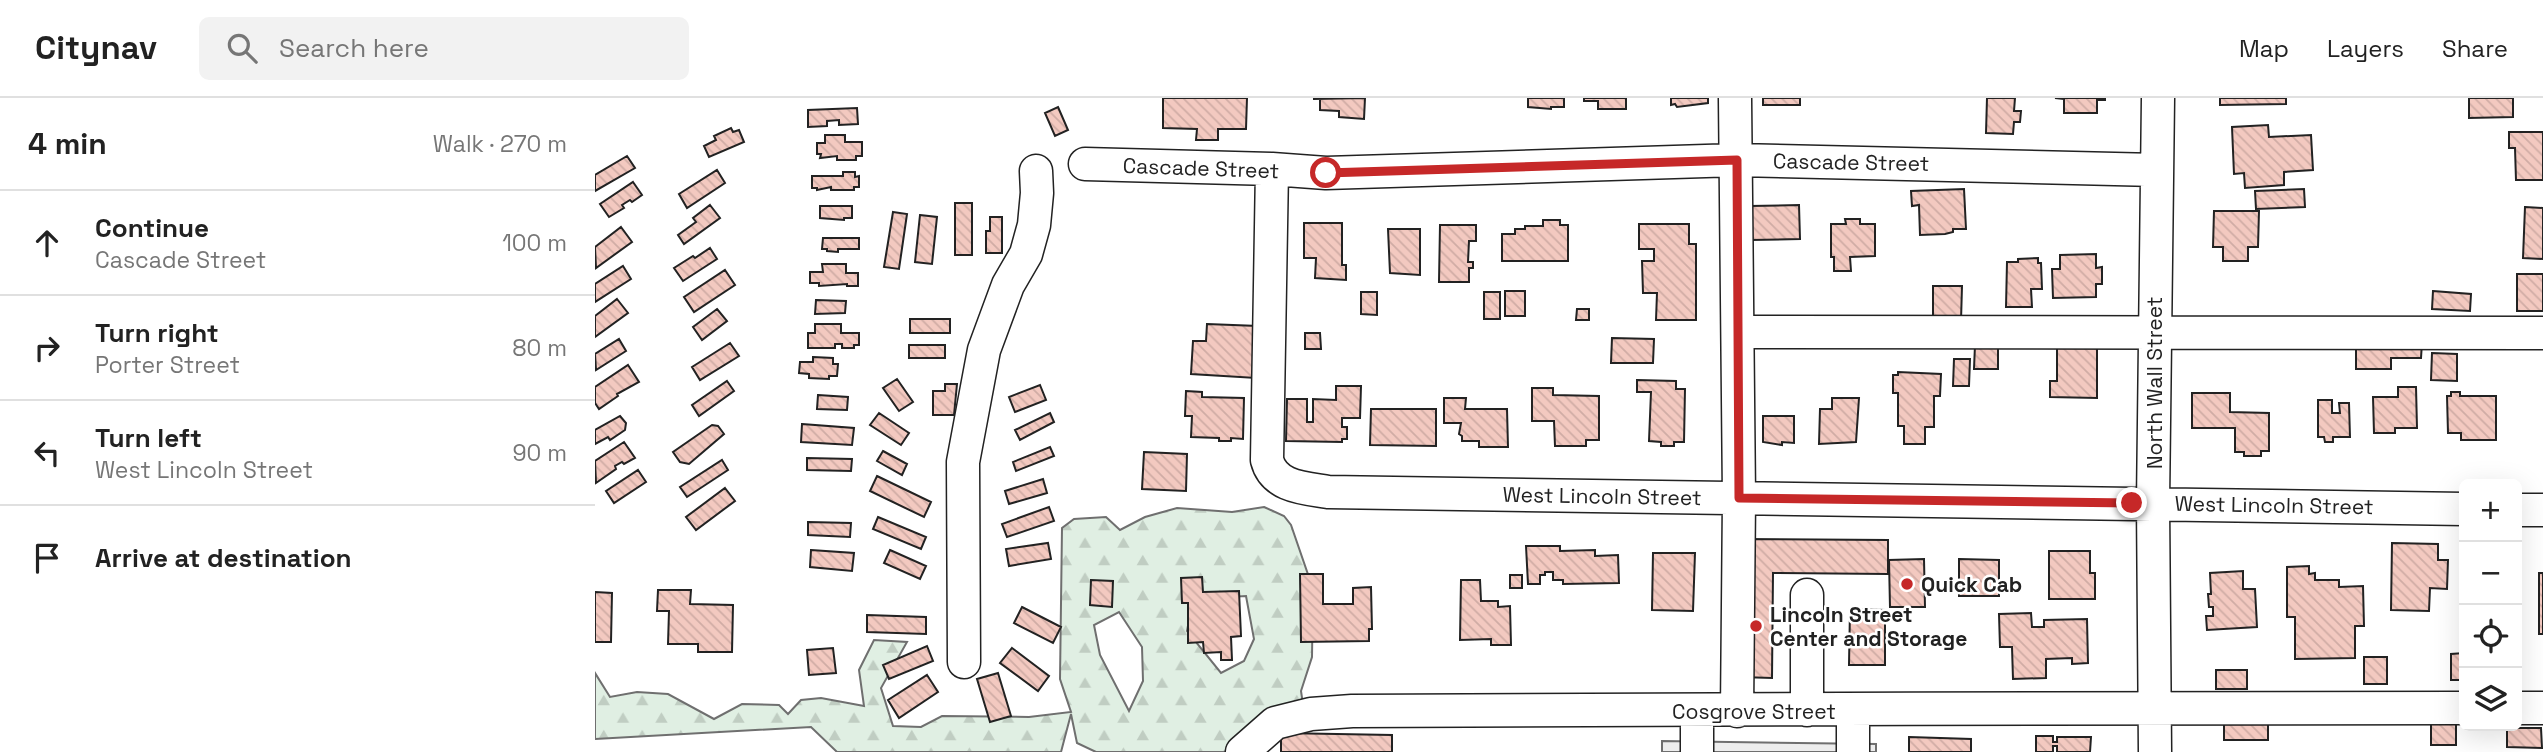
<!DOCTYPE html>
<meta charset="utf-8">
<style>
:root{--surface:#fff;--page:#f2f2f2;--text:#222;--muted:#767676;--line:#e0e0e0}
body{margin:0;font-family:"Space Grotesk",sans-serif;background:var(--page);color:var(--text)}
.controls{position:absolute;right:21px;bottom:21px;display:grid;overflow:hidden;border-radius:10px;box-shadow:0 7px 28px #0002}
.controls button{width:63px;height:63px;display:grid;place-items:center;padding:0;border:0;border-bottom:2px solid var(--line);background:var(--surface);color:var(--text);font:35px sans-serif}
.stop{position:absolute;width:21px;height:21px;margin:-16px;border:5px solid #c62828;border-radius:50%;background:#fff}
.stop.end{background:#c62828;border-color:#fff;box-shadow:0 2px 7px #0008}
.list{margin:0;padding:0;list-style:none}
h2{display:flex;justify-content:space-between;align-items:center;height:91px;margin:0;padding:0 28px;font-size:30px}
h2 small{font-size:23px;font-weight:400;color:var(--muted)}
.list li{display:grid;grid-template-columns:46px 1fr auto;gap:21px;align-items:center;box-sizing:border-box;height:105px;padding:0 28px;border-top:2px solid var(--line)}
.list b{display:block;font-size:26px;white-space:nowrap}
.list p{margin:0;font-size:23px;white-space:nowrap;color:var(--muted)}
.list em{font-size:23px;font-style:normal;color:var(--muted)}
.icon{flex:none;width:38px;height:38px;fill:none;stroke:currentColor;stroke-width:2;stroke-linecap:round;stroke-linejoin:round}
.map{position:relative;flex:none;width:1948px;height:654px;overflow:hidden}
header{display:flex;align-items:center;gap:42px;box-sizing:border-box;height:98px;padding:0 35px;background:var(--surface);border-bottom:2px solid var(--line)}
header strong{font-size:33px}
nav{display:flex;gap:38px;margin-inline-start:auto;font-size:24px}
.search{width:490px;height:63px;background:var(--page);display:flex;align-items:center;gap:18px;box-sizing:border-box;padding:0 24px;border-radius:10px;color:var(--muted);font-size:26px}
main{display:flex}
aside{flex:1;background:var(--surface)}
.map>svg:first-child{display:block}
.forest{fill:url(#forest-firs);stroke:#6f6f6f;stroke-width:2;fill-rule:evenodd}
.parking{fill:#ededed;stroke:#6f6f6f;stroke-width:2}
.building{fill:url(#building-back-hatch);stroke:#222;stroke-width:2}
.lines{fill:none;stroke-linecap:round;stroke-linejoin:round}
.minor-casing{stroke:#222;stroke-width:35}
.minor{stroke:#fff;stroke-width:32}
.route{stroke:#c62828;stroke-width:9}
.poi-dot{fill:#c62828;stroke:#fff;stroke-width:2.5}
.labels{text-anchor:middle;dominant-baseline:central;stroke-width:5;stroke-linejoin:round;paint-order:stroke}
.street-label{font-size:21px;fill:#222;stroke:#fff}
.poi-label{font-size:21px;font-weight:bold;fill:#222;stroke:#fff;text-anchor:start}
</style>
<header>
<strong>Citynav</strong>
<div class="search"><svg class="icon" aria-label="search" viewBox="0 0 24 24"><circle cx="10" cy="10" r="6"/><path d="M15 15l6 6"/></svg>Search here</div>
<nav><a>Map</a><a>Layers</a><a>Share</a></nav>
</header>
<main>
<aside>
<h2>4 min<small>Walk · 270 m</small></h2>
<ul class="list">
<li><svg class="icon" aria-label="ahead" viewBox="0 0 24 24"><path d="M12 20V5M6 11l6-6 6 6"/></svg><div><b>Continue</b><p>Cascade Street</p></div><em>100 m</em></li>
<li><svg class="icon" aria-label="right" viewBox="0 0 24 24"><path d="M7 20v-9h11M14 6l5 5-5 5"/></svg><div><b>Turn right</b><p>Porter Street</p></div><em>80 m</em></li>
<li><svg class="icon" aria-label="left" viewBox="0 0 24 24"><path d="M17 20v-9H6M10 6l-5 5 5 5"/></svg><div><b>Turn left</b><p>West Lincoln Street</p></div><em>90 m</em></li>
<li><svg class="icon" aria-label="arrive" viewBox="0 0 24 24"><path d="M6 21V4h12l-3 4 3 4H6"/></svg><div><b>Arrive at destination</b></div></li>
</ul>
</aside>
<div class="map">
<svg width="1948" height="654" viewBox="0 0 1948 654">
<defs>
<pattern id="forest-firs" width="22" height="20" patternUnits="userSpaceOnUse" patternTransform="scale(1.75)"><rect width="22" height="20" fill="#e0efe3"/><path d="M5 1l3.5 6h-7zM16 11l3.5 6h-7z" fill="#c0cdc2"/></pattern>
<pattern id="building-back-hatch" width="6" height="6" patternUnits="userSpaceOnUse" patternTransform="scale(1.75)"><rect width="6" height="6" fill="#f3c9c0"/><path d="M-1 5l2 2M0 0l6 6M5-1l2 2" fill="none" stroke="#d0aca5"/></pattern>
</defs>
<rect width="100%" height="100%" fill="#fff"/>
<path class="forest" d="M669 409 689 418 696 427 718 491 717 559 706 593 711 627 668 647 628 654H501L482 645 476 616 466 654H242L216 629 0 641V575L15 599 42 594 73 596 119 621 147 606 184 607 193 616 206 602 226 600 269 608 264 572 279 542 312 544 286 590 298 628 326 629 347 618 434 619 476 614 465 581 467 430 479 421 511 419 525 432 550 419 582 410 637 414ZM651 498 659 541 649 563 626 575 592 533 598 501ZM524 514 547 549 548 583 534 613 505 557 499 527Z"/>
<path class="parking" d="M1067 643 1281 646V654H1067Z"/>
<path class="building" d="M568 0H652L651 31H623V42H601L602 31 568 30Z
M770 0 769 21 744 19V13L725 12V1H718Z
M933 0H969V9H956V11L933 9Z
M989 0H1031V11H1003V3H989Z
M1076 0H1113V5L1082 9 1080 6 1076 7Z
M1168 0H1205V7H1168Z
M1392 0H1420L1419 13H1426L1425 24H1419L1418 36 1391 35Z
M1460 0H1510V2H1502V15H1469V1Z
M1625 0H1691V6L1625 7Z
M1874 0H1918V19L1874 20Z
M463 9 473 32 460 38 450 15Z
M262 10 263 26 244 27V22L232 23V28L213 29V12Z
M1673 27 1674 39 1716 37 1718 72 1689 74V87L1650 90 1649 75 1639 76 1637 29Z
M136 30 138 34 144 32 149 44 114 59 109 48 121 42 119 38Z
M1914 34H1948V82H1921L1920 50H1914Z
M230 37H250V44H267V58H261V62H242V58L225 60 226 56H222V45H230Z
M32 58 40 70 0 93V77Z
M122 72 130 85 92 110 84 96Z
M248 74H260V79L264 78V89H259V92H236V89L222 92V90H217V78H248Z
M38 84 47 97 37 104 35 102 27 107 29 110 14 119 5 106Z
M1369 91 1371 131H1358V134L1350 136 1325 137 1324 107 1317 108 1316 93Z
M1709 91 1710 109 1661 111 1660 93Z
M360 105H377V157H360Z
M115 107 125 120 89 146 83 137 101 124 98 120Z
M1204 107 1205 141 1156 142 1155 108Z
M225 108H257V120H249V122L225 120Z
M1930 109 1948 110V161L1928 160Z
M1619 113H1664L1663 149H1653V163H1628V149H1618Z
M298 114 312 116 304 171 289 169Z
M325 117 342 119 337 166 320 164Z
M395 119H407V155H391V133H395Z
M1250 121H1265V126H1280V158L1255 159 1256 173H1239V159H1236V126H1251Z
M948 122H965V127H973V163H907V136H920V131H930V128H948Z
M709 125H747V167H751V182L720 180 721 160H709Z
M1044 126H1094V146H1101V222H1061L1062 195H1048L1047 163H1059V151H1044Z
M845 127H881V143H874L873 164H878V170H874V184H844Z
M26 129 37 144 1 170 0 149Z
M793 131H825V177L795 175Z
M228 140H264V151H243V154L232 153V151H227Z
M115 150 122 161 88 183 79 170 98 158 100 160Z
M1501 156V170L1507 169V186H1501V199L1458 200 1457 171H1465V157Z
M1443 160V165H1446L1447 191H1436L1437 209H1411L1412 164H1423V161Z
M227 166H251V175H263V188H252V186L224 188V185H215V174H228Z
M28 168 36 181 0 204V186Z
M130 172 140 187 99 214 89 199Z
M1922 176H1948V213H1922Z
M1338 188H1367L1366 223 1338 222Z
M910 193H930V218H910Z
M1838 193 1876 196 1875 213 1837 211Z
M766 194H782V217L766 216Z
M889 194H905V221H889Z
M22 201 33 215 0 239V218Z
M221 202 251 203 250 215 220 216Z
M122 211 132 223 107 242 98 229Z
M982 211H994V222H981Z
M315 221H355V235H315Z
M220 226H246V235H264V247H259V250H247V246H240V250H213V235H220Z
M612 226 663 228 661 280 596 276 598 243H611Z
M710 235H725L726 251H710Z
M1017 240 1059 241 1058 265H1016Z
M24 241 31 253 1 272 0 256Z
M1761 244H1827L1826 260H1796V271H1761Z
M135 245 144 258 105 282 97 269Z
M314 247H350V260H314Z
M1380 247H1403V271H1379Z
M1462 250H1502V300L1455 299V283H1462Z
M1837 255 1862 256V283L1836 282Z
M218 259 238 260V266H243L242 278H234V281L214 280V276L204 275 205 264H218Z
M1359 261H1375L1374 288H1358Z
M33 267 44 284 22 296 23 298 4 311 0 305V289Z
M1303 274 1346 276 1345 298H1339V329H1330V346H1309V328H1303V295H1298V277H1303Z
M302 281 318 304 304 313 288 290Z
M1042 282 1081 283V291H1090L1089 344H1079V348H1066V344L1054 343 1056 294H1042Z
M132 283 139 293 104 318 97 307Z
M350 286H362L359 317H338V293H350Z
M445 287 451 302 420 314 414 299Z
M741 288H766L765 320H747V329H752V341H747V344L691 343 692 301H712V324H718V301L741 302Z
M1803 289H1821L1822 330H1800V335H1779L1778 299H1803Z
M937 290H958V297L1004 298V342H991V348H960L959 323H937Z
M591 293 607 294V299L649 300 648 341 636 340V343H624V340L596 339 597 318H590Z
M1856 294H1865V298H1901V342H1866V335H1853L1852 298H1856Z
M1597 295H1635V314L1674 315V353H1666V358H1649V354H1640V330H1597Z
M223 297 253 299 252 312 222 311Z
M849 300H871L870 311H912L913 349H884V343H867V338L864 336 866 325H849Z
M1237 300H1264L1261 344 1224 346 1225 311H1237Z
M1723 302H1737V315H1745L1744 305H1754L1755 339H1738V344H1730L1729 339H1723Z
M776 311H841V348L775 347Z
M284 315 314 335 306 347 275 327Z
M455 315 459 324 425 342 420 332Z
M25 318 31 325 30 332 15 342 13 339 0 346V332Z
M1168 318H1199V345L1187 344V347L1168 344Z
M207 326 259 330 257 347 206 344Z
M117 327 123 328 129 336 94 366 85 364 78 354Z
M29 344 40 360 29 366 27 364 20 368 21 371 1 385 0 363Z
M455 349 459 358 421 373 418 364Z
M288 353 312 366 307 377 282 363Z
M549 354 592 356 591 393 547 391Z
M212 360 257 361 256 373 212 372Z
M127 362 133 372 92 399 85 389Z
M43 372 51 384 19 405 11 393Z
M282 378 336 404 329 419 275 393Z
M448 381 452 395 414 406 410 393Z
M130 390 140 403 101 432 91 419Z
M454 409 459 423 412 439 407 426Z
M283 419 331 439 326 451 278 431Z
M213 424 256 425 255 439 213 437Z
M1146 441 1293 442V476L1178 475 1177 580 1145 579Z
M453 445 456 461 414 468 411 451Z
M1797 445 1843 446V462H1853L1852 491 1835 490 1834 513 1796 512Z
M931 448H965V453L1000 452V458L1023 457 1024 485 968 486V482H958V474H950V477H945V486H933Z
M216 452 259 455 257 473 215 469Z
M295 452 331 468 325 481 289 465Z
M1454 453H1495V475H1500V501H1454Z
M1058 455H1100L1098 513 1057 512Z
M1329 461 1330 509H1295L1294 462Z
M1364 461 1404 462V498H1364Z
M1714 468V476L1720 475V482H1744V489L1768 488 1769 528H1760V560L1700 561V519H1692V469Z
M1648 473V491H1660L1662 529 1612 532 1611 518H1618V509H1614L1613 496H1616L1615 475Z
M1944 475H1948V536H1944Z
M705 476H728V506H758V490L776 489 777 531H774V543L706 544Z
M915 477H927V490H915Z
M607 479 608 494 644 493 646 538 636 539 637 562H626V554L609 555 608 544 593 545V505H587L586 480Z
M496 482 518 483 517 509 495 507Z
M866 482H885L886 503H903V509L915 508 916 547H896V541L865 542Z
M63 492H96L95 506 138 507 137 554H103V546H73L74 513H62Z
M0 494 17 495 16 544H0Z
M427 509 466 529 458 545 419 525Z
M1255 511 1290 512V567H1254Z
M1436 515 1437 529H1449V522L1492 521 1493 565 1477 566V560L1451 561V580L1418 581 1417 549H1405L1404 516Z
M272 517 331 519V536L272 534Z
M332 548 338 563 294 581 288 567Z
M238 550 241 575 214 577 212 552Z
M417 550 454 578 443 593 405 565Z
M1869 555V582H1856V556Z
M1769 559H1792V586H1769Z
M1621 572H1652V591H1621Z
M403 575 416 618 395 624 382 581Z
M332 577 343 594 304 620 293 602Z
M1836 616H1861V647H1836Z
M1629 619H1673V642H1629Z
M1912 630H1946L1947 650 1912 649Z
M686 635 797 637V654H686Z
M1441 638H1458V644H1462V639H1496L1495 654H1462V648H1458V654H1441Z
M1314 639 1376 641V654H1314Z"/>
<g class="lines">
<defs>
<path id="minor" d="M1140 0 1144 400 1142 613
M490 66 677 71 731 75 1142 62 1561 72
M677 71 672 362C679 389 709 390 733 394L1869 411
M1143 234 1948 235
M1922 412H1948
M1212 497V612
M369 564 368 364 389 252 413 187 431 156 439 127 442 95 441 73
M1922 610H1948
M1258 612V654
M1102 613V654
M647 654 680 625 716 616 757 613C1128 613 1498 608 1869 610
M1560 654 1558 405 1563 0"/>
</defs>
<use href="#minor" class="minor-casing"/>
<use href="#minor" class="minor"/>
</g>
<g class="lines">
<path class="route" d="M731 75 1142 62 1144 400 1537 405"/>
</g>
<g class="poi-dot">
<circle cx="1312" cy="486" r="7"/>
<circle cx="1161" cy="528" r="7"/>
</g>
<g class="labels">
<g class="street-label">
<text transform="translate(1256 64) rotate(1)">Cascade Street</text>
<text transform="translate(606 70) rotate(2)">Cascade Street</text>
<text transform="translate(1559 285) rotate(-90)">North Wall Street</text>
<text transform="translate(1007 398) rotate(1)">West Lincoln Street</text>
<text transform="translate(1679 407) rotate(1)">West Lincoln Street</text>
<text x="1159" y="613">Cosgrove Street</text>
</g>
<g class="poi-label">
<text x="1326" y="486">Quick Cab</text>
<text x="1175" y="516">Lincoln Street<tspan x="1175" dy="24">Center and Storage</tspan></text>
</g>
</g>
</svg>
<div class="controls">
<button>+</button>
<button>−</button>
<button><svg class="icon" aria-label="locate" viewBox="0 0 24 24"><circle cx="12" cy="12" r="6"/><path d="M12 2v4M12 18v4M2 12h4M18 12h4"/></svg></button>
<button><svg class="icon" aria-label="layers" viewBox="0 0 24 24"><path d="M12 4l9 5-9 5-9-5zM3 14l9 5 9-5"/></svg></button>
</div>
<div class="stop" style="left:731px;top:75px"></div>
<div class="stop end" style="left:1537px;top:405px"></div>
</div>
</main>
